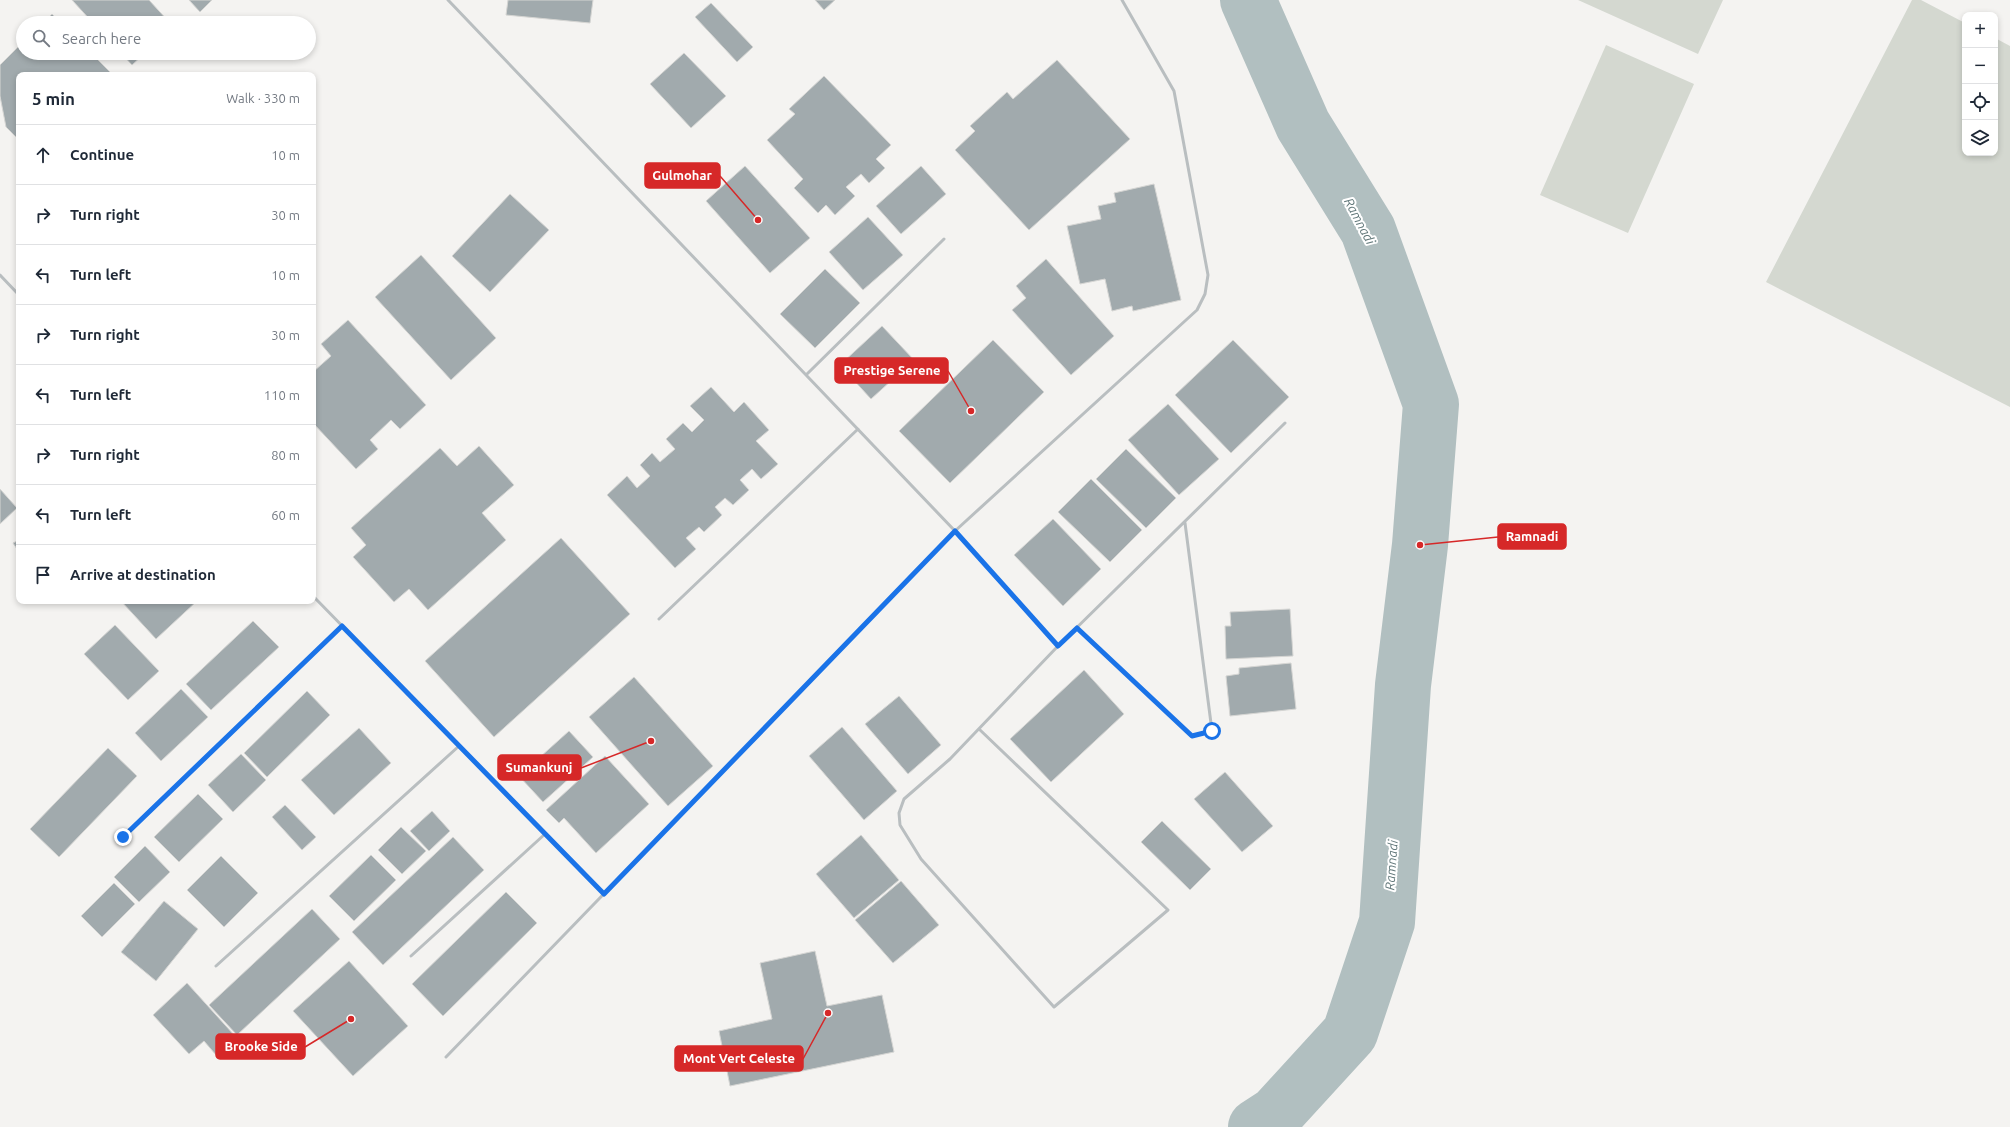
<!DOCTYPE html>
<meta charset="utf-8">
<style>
:root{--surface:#fff;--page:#f2f2f3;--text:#1f2937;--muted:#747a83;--line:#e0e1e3}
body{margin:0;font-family:Ubuntu,sans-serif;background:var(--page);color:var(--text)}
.controls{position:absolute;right:12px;top:12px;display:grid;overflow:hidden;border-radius:8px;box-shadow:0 2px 6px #0003}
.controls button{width:36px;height:36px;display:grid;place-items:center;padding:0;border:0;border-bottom:1px solid var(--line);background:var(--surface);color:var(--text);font:20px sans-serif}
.stop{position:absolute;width:12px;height:12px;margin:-9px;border:3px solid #1a73e8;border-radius:50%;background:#fff}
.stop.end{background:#1a73e8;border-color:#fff;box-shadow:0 1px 4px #0008}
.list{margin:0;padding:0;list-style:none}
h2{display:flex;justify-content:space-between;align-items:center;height:52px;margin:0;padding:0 16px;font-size:17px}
h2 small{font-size:13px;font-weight:400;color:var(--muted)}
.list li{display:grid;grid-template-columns:26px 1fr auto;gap:12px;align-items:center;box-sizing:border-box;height:60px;padding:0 16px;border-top:1px solid var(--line)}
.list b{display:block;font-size:15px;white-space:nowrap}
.list em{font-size:13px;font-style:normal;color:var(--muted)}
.icon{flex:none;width:22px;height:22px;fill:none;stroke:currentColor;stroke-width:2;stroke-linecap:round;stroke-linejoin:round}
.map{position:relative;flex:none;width:2010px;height:1127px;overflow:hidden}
.search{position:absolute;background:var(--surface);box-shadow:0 2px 6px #0003;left:16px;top:16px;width:300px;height:44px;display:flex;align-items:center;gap:10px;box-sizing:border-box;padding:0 14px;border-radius:22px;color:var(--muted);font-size:15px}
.panel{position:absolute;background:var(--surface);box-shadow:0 2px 6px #0003;left:16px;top:72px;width:300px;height:532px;border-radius:8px}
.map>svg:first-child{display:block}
.pitch{fill:#d4d8d0}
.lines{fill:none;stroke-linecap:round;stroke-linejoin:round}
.river{stroke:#b1bfc0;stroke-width:56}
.building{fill:#a1aaad;stroke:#d5d5d3}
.lane{stroke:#b9bec0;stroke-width:3}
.route{stroke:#1a73e8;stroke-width:5}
.labels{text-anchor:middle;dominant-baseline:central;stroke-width:4;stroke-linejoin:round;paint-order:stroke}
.water-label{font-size:13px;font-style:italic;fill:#63797b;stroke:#fff}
.leader{fill:none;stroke:#d62828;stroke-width:1.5}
.callout-dot{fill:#d62828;stroke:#fff;stroke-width:1.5}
.callout{fill:#d62828;stroke:#d62828;stroke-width:1.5}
.callout-label{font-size:13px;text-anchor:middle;font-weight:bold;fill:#fff}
</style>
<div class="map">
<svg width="2010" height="1127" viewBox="0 0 2010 1127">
<rect width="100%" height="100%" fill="#f4f3f1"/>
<path class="pitch" d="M1578 0H1723L1698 54Z
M1912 0H1921L1965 23V153H1995V38L2010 46V407L1766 282Z
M1606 45 1694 84 1628 233 1540 195Z"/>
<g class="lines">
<path class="river" d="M1248 0 1303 125 1368 230 1431 404 1420 545 1403 685 1387 922 1350 1033 1276 1114 1256 1127"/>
</g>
<path class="building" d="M72 0H149L170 23H93Z
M189 0H212L200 12Z
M508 0H593L590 23 506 15Z
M815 0H835L824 10Z
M711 3 753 47 737 62 695 17Z
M52 14 61 23H43Z
M23 42V53H91L113 75H19V140L6 127 0 96V65Z
M121 53H145L132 65Z
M684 53 726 96 691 128 650 84Z
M1057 60 1130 139 1029 230 955 150 975 131 970 126 1007 92 1013 99Z
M824 76 891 145 876 159 885 168 869 183 861 174 846 187 855 196 835 215 826 205 818 213 794 188 803 179 767 140 795 114 789 109Z
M745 166 810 238 770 273 706 201Z
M921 166 946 194 901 234 876 206Z
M1154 184 1181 300 1133 311 1132 306 1112 311 1105 279 1080 284 1067 226 1101 219 1098 206 1116 202 1114 193Z
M510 194 549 230 490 292 452 256Z
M868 217 903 255 863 290 829 252Z
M421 255 496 338 451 380 375 297Z
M1046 259 1114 336 1071 375 1012 310 1026 298 1016 286Z
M825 269 860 303 815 348 780 314Z
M348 320 426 405 400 429 391 420 370 440 378 449 356 469 313 423V372L331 356 321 344Z
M882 326 914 360 871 399 840 365Z
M993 340 1044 392 950 483 899 431Z
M1233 340 1289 397 1231 453 1175 395Z
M711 387 734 412 744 402 769 430 756 441 778 464 761 479 752 469 740 480 749 490 733 505 725 498 715 507 722 515 704 532 699 527 686 538 696 549 675 568 607 495 627 476 637 488 650 476 640 465 652 453 660 462 675 449 666 439 683 423 692 432 704 420 690 406Z
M1168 404 1219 459 1179 495 1128 440Z
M479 446 514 485 482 513 506 540 428 610 409 589 394 602 353 557 366 545 351 528 440 448 457 466Z
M1126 449 1176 498 1146 528 1096 479Z
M1091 479 1142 530 1110 562 1058 512Z
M0 489 17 508 0 524Z
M1053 519 1101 569 1063 606 1014 555Z
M561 538 630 614 494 737 425 661Z
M19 540V552L13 543Z
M121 601H197L156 639Z
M1290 609 1293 656 1226 659 1225 626H1231L1230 612Z
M253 621 279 647 211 710 186 684Z
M115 625 159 671 128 700 84 654Z
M1291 663 1296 709 1230 716 1226 676 1239 674V668Z
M1084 670 1124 714 1051 782 1010 739Z
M634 677 713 766 668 806 589 717Z
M181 689 208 717 161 761 135 733Z
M307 691 330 715 267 777 244 753Z
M899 696 941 745 908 774 865 724Z
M842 727 897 791 864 820 809 756Z
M359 728 391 763 334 815 301 780Z
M569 731 593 757 543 802 519 776Z
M108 748 137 776 59 857 30 829Z
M241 754 266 780 233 812 208 785Z
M605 756 649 804 596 853 564 818 559 823 546 810Z
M1225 772 1273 826 1242 852 1194 799Z
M198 794 223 819 179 862 154 837Z
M285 805 316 837 302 850 272 817Z
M432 811 450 831 429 851 410 831Z
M1162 821 1211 869 1190 890 1141 842Z
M401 827 426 851 402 874 378 850Z
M861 835 899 880 854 918 816 874Z
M453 837 484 870 383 965 352 932Z
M145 846 170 872 139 902 114 877Z
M371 855 396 880 354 921 329 896Z
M221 856 258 893 224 927 187 890Z
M901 881 939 925 893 963 855 920Z
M114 883 135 904 102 937 81 916Z
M506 892 537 923 443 1016 412 984Z
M164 901 198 929 156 981 121 952Z
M312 909 340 939 237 1035 209 1005Z
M815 951 827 1006 882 995 894 1052 730 1086 719 1031 772 1019 760 963Z
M349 961 408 1026 353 1076 293 1011Z
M187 983 235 1036 216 1055 204 1041 189 1054 153 1015Z"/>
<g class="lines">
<path class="lane" d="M448 0 955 531 1058 646
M0 275 19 295
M806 375 944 239
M313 596 604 894
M659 619 858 429
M1077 628 1192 736 1212 731 1185 523
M979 729 1168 910 1054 1007 921 859 900 825 899 813 904 799 950 759 1058 646 1285 423
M123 837 342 626
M411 956 545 834
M216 966 459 746
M446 1057 955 531 1197 310 1205 294 1208 275 1174 91 1122 0"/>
</g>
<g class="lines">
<path class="route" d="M123 837 342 626 604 894 955 531 1058 646 1077 628 1192 736 1212 731"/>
</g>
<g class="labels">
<g class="water-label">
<text transform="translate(1360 221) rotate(62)">Ramnadi</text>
<text transform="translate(1391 865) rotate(-86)">Ramnadi</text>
</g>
</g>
<path class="leader" d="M758 220L720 176M971 411L948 371M1420 545L1498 537M651 741L581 768M351 1019L305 1047M828 1013L803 1059"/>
<g class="callout-dot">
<circle cx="758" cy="220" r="4"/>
<circle cx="971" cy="411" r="4"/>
<circle cx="1420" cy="545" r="4"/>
<circle cx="651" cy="741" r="4"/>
<circle cx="351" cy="1019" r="4"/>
<circle cx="828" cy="1013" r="4"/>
</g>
<g class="callout">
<rect x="645" y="163" width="75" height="25" rx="4"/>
<rect x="835" y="358" width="113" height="25" rx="4"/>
<rect x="1498" y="524" width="68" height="25" rx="4"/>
<rect x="498" y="755" width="83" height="25" rx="4"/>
<rect x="216" y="1034" width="89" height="25" rx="4"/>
<rect x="675" y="1046" width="128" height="25" rx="4"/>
</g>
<g class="callout-label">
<text x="682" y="180">Gulmohar</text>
<text x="892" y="375">Prestige Serene</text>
<text x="1532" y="541">Ramnadi</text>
<text x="539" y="772">Sumankunj</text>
<text x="261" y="1051">Brooke Side</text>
<text x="739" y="1063">Mont Vert Celeste</text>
</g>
</svg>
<div class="controls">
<button>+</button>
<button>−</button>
<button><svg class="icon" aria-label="locate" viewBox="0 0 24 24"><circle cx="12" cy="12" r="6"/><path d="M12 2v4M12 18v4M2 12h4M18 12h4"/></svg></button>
<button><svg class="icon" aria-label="layers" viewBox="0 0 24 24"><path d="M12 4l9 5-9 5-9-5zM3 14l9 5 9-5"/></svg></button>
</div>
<div class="stop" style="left:1212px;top:731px"></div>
<div class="stop end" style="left:123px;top:837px"></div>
<div class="search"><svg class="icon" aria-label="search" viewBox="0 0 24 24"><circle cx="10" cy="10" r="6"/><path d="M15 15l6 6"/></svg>Search here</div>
<section class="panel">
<h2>5 min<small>Walk · 330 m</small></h2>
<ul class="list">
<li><svg class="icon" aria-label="ahead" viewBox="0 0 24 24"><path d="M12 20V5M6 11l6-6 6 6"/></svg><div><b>Continue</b></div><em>10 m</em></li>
<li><svg class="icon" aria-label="right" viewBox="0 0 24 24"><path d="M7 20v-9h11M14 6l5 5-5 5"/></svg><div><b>Turn right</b></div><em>30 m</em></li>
<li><svg class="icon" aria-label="left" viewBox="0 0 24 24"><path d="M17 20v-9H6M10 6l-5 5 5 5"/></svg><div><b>Turn left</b></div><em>10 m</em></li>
<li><svg class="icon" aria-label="right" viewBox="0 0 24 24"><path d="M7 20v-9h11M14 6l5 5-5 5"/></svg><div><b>Turn right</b></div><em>30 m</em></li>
<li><svg class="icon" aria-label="left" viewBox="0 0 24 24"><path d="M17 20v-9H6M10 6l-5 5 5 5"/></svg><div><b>Turn left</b></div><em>110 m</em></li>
<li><svg class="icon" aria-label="right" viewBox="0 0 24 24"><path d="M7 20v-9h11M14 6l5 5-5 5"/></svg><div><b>Turn right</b></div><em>80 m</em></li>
<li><svg class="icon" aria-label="left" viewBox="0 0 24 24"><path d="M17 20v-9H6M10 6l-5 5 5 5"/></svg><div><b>Turn left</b></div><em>60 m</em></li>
<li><svg class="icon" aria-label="arrive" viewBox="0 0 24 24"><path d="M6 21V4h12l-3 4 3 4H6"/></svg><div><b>Arrive at destination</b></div></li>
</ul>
</section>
</div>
